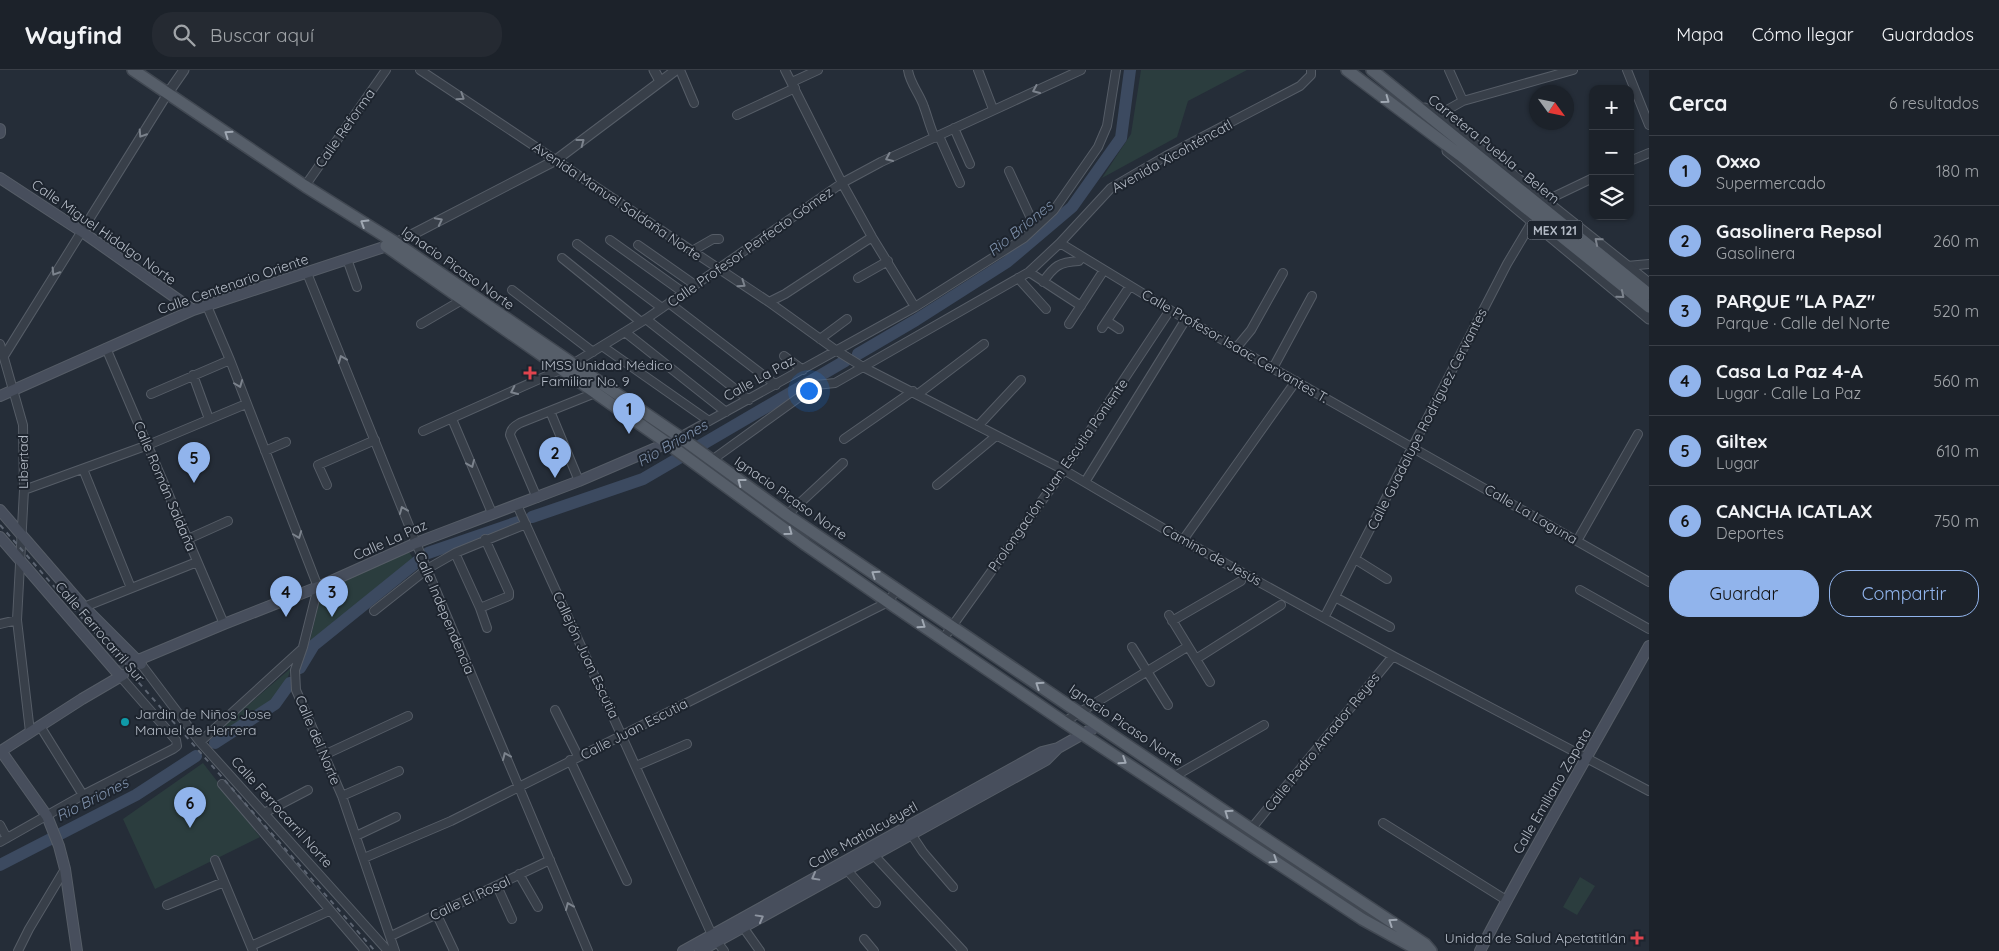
<!DOCTYPE html>
<html lang="es">
<meta charset="utf-8">
<style>
:root{--surface:#1c222a;--page:#252a32;--text:#f1f3f6;--muted:#a0a4a8;--line:#3a3f47;--accent:#91b4ec}
body{margin:0;font-family:Quicksand,sans-serif;background:var(--page);color:var(--text)}
.controls{position:absolute;right:15px;top:15px;display:grid;overflow:hidden;border-radius:10px;box-shadow:0 1px 4px #0004}
.controls button{width:45px;height:45px;display:grid;place-items:center;padding:0;border:0;border-bottom:1px solid var(--line);background:var(--surface);color:var(--text);font:25px sans-serif}
.compass{position:absolute;left:1529px;top:15px;width:45px;height:45px;border-radius:50%;background:var(--surface);box-shadow:0 1px 4px #0004;rotate:123deg}
.you{position:absolute;left:808px;top:320px;width:18px;height:18px;margin:-12px;border:4px solid #fff;border-radius:50%;background:#1a73e8;box-shadow:0 0 0 8px #1a73e833}
.badge{display:grid;place-items:center;width:32px;height:32px;border-radius:50%;background:var(--accent);color:#111;font-size:16px;font-weight:700}
.pin{position:absolute;translate:-50% -41px;filter:drop-shadow(0 1px 2px #0008)}
.pin::after{content:'';position:absolute;top:26px;width:18px;height:15px;background:inherit;clip-path:polygon(0 0,100% 0,50% 100%)}
.list{margin:0;padding:0;list-style:none}
h2{display:flex;justify-content:space-between;align-items:center;height:65px;margin:0;padding:0 20px;font-size:21px}
h2 small{font-size:16px;font-weight:400;color:var(--muted)}
.list li{display:grid;grid-template-columns:32px 1fr auto;gap:15px;align-items:center;box-sizing:border-box;height:70px;padding:0 20px;border-top:1px solid var(--line)}
.list b{display:block;font-size:19px;white-space:nowrap}
.list p{margin:0;font-size:16px;white-space:nowrap;color:var(--muted)}
.list em{font-size:16px;font-style:normal;color:var(--muted)}
.actions{display:flex;gap:10px;padding:15px 20px}
.actions a{flex:1;padding:11px 0;border:1px solid var(--accent);border-radius:20px;text-align:center;font-size:18px;color:var(--accent)}
.actions .main{background:var(--accent);color:#111}
.icon{flex:none;width:28px;height:28px;fill:none;stroke:currentColor;stroke-width:2;stroke-linecap:round;stroke-linejoin:round}
.map{position:relative;flex:none;width:1649px;height:881px;overflow:hidden}
header{display:flex;align-items:center;gap:30px;box-sizing:border-box;height:70px;padding:0 25px;background:var(--surface);border-bottom:1px solid var(--line)}
header strong{font-size:24px}
nav{display:flex;gap:28px;margin-inline-start:auto;font-size:18px}
.search{width:350px;height:45px;background:var(--page);display:flex;align-items:center;gap:12px;box-sizing:border-box;padding:0 18px;border-radius:20px;color:var(--muted);font-size:19px}
main{display:flex}
aside{flex:1;background:var(--surface)}
.map>svg:first-child{display:block}
.green{fill:#2b3d3e}
.lines{fill:none;stroke-linecap:round;stroke-linejoin:round}
.river{stroke:#3c4a60;stroke-width:12}
.secondary-tunnel{stroke:#3a424d;stroke-width:10;stroke-dasharray:10 5;stroke-linecap:butt}
.minor-casing{stroke:#565d67;stroke-width:10}
.tertiary-casing{stroke:#565d67;stroke-width:11}
.secondary-casing{stroke:#565d67;stroke-width:12}
.primary-casing{stroke:#414852;stroke-width:14}
.minor{stroke:#383f49;stroke-width:8}
.tertiary{stroke:#383f49;stroke-width:9}
.secondary{stroke:#474e5c;stroke-width:10}
.primary{stroke:#565e69;stroke-width:11}
.rail{stroke:#5d6572;stroke-width:2;stroke-dasharray:5 5;stroke-linecap:butt}
.oneway{stroke:#7c838d}
.oneway2{stroke:#a0a8b3}
.oneway3{stroke:#8d94a0}
.health-dot{fill:#e0444e;stroke:#1d242e;stroke-width:2}
.culture-dot{fill:#0f9aa8;stroke:#1d242e;stroke-width:2}
.labels{text-anchor:middle;dominant-baseline:central;stroke-width:4;stroke-linejoin:round;paint-order:stroke}
.shield{fill:#1d242e;stroke:#868d98;stroke-width:1}
.shield-label{font-size:12px;font-weight:bold;fill:#b3bac5}
.street-label{font-size:14px;fill:#b3bac5;stroke:#1d242e}
.poi-label{font-size:14px;fill:#b3bac5;stroke:#1d242e;text-anchor:start}
.water-label{font-size:15px;font-style:italic;fill:#7e90aa;stroke:#1d242e}
</style>
<header>
<strong>Wayfind</strong>
<div class="search"><svg class="icon" aria-label="search" viewBox="0 0 24 24"><circle cx="10" cy="10" r="6"/><path d="M15 15l6 6"/></svg>Buscar aquí</div>
<nav><a>Mapa</a><a>Cómo llegar</a><a>Guardados</a></nav>
</header>
<main>
<div class="map">
<svg width="1649" height="881" viewBox="0 0 1649 881">
<rect width="100%" height="100%" fill="#252d38"/>
<path class="green" d="M1141 0H1247L1188 31 1177 67 1102 108 1131 64Z
M409 482 416 493 308 579 322 520Z
M291 598C282 633 243 651 215 670L212 666Z
M203 693 260 767 155 819 123 749Z
M1580 807 1595 816 1577 845 1563 837Z"/>
<g class="lines">
<path class="river" d="M858 284 916 250 1007 192 1072 137 1121 68 1130 0
M532 447 643 409 845 291
M428 483 518 452
M300 598 314 575 418 491
M215 673 275 634 290 613
M0 795 136 725 196 686"/>
<path class="secondary-tunnel" d="M120 600 131 593"/>
<defs>
<path id="minor" d="M420 0 769 232 837 281 863 297 1064 400 1183 470 1393 586 1649 721
M680 0 694 33
M785 0 842 113 872 167 915 237
M908 0C910 14 920 24 924 37 928 48 930 57 935 68
M978 0 993 39
M1449 0 1463 31
M1627 0 1649 55
M792 12 818 0
M737 45 795 18
M1438 45 1463 31 1573 0
M954 58 970 94
M939 66 960 113
M1630 91 1649 83
M1009 101 1035 157
M305 116 386 0
M1547 130 1593 108
M610 170 684 223
M1060 173 1170 240 1649 512
M577 174 662 238
M638 175 695 215
M692 181 713 169H719
M562 188 641 252
M347 189 357 217
M1627 196 1649 194
M1029 202 1081 236
M307 203 416 473 588 881
M858 208 888 191
M1018 208 1046 239
M1043 212C1054 196 1059 192 1079 191L1081 187
M512 220 593 282
M769 232 785 224 872 167
M669 233 776 315
M207 236 230 290 318 517 303 577 295 600 296 620 342 726 395 881
M646 249 749 330
M1107 251 1119 259
M421 254 462 230
M1069 254 1104 200
M1102 258 1130 216
M625 262 726 342
M820 269 847 249
M0 274 23 355 24 420 17 550 30 662
M602 276 709 351
M1237 277 1251 260 1283 203
M106 278 224 554
M4 286 168 23
M784 286 803 300
M1273 298 1312 226
M193 305 209 349
M151 324 230 290
M918 324 984 274
M550 341 579 411
M452 349 492 443
M978 356 1021 310
M423 361 571 295 646 249 842 113 881 92 1081 0
M680 367 915 237 1024 168 1054 140 1098 77 1107 56 1116 0
M844 369 913 321
M265 381 286 372
M712 390 816 315 835 313 1029 202 1060 173 1111 118 1166 86 1300 16 1311 5V0
M83 399 131 518
M1085 412 1186 249
M327 415 318 395 375 370
M937 415 996 366
M24 420 148 375 246 334
M537 428 510 365C511 358 515 356 520 353L595 323
M517 435 712 865 724 881
M787 445 843 393
M188 469 228 451
M1183 470 1296 311
M1577 471 1638 364
M455 483 480 538 487 558
M1355 489 1387 509
M1580 520 1649 559
M1335 527 1390 557
M84 537 197 492
M480 538 509 526V522L485 469
M374 541 427 499 455 483 526 454
M1169 545 1210 612
M1324 548 1507 194 1532 152
M1172 551 1241 511
M0 554 17 550
M943 569 1064 400 1170 240
M1132 577 1168 635
M1196 589 1281 535
M141 594 200 672 388 881
M555 640 578 686
M1064 652 1187 577
M40 656 83 725
M200 672 302 579
M324 685 408 646
M570 690 627 811
M636 696 687 674
M1175 706 1264 655
M222 714 365 881
M342 726 399 701
M264 743 308 720
M1383 753 1506 830
M0 755 7 768
M1251 759 1393 586
M911 764 923 782 953 817
M356 766 396 747
M0 772 83 725 173 679 177 676 176 670 120 606
M871 782 963 881
M364 788 451 751 888 532 897 519
M215 790 253 881
M847 800 876 833
M519 804 538 837
M497 816 512 849
M167 835 224 812
M436 843 454 881
M743 857 760 881
M391 866 550 790
M864 869 874 881
M251 876 329 841
M18 881 29 859 65 799"/>
<path id="tertiary" d="M654 0 660 11
M168 23 184 0
M1425 38 1438 45 1649 213
M1447 81 1649 249
M396 173 556 90 676 0"/>
<path id="secondary" d="M0 59V63
M0 108 81 161 193 240
M0 326 193 240 393 174
M0 440 84 537 141 594
M0 467 120 606
M131 593 224 554 318 517 416 473 579 411 672 371
M77 881 65 799 59 776 47 746 1 681 82 629 123 605
M683 881 1042 682 1058 678 1099 655
M700 881 1046 690 1058 678
M1480 881C1533 778 1593 678 1649 576"/>
<path id="primary" d="M133 0 305 116 396 173 680 367 787 445 1251 759 1425 874 1431 881
M1347 0 1460 85 1649 237
M1372 0 1649 224
M386 176 667 373 806 475 888 532 1064 652 1362 849 1420 881"/>
</defs>
<use href="#minor" class="minor-casing"/>
<use href="#tertiary" class="tertiary-casing"/>
<use href="#secondary" class="secondary-casing"/>
<use href="#primary" class="primary-casing"/>
<use href="#minor" class="minor"/>
<use href="#tertiary" class="tertiary"/>
<use href="#secondary" class="secondary"/>
<use href="#primary" class="primary"/>
<path class="rail" d="M0 455 375 881"/>
</g>
<defs><path id="oneway-chevron" d="M-2-3.5L2.5 0L-2 3.5" fill="none" stroke-width="1.6" stroke-linecap="round" stroke-linejoin="round" transform="scale(1.25)"/></defs>
<g class="oneway">
<use href="#oneway-chevron" transform="translate(1036 20) rotate(156)"/>
<use href="#oneway-chevron" transform="translate(461 27) rotate(33)"/>
<use href="#oneway-chevron" transform="translate(142 64) rotate(123)"/>
<use href="#oneway-chevron" transform="translate(581 72) rotate(-37)"/>
<use href="#oneway-chevron" transform="translate(889 88) rotate(156)"/>
<use href="#oneway-chevron" transform="translate(439 151) rotate(-27)"/>
<use href="#oneway-chevron" transform="translate(1598 171) rotate(-140)"/>
<use href="#oneway-chevron" transform="translate(55 202) rotate(122)"/>
<use href="#oneway-chevron" transform="translate(742 214) rotate(34)"/>
<use href="#oneway-chevron" transform="translate(1621 225) rotate(40)"/>
<use href="#oneway-chevron" transform="translate(342 289) rotate(-112)"/>
<use href="#oneway-chevron" transform="translate(239 314) rotate(69)"/>
<use href="#oneway-chevron" transform="translate(514 321) rotate(155)"/>
<use href="#oneway-chevron" transform="translate(471 394) rotate(67)"/>
<use href="#oneway-chevron" transform="translate(403 440) rotate(-112)"/>
<use href="#oneway-chevron" transform="translate(298 465) rotate(69)"/>
<use href="#oneway-chevron" transform="translate(506 686) rotate(-113)"/>
<use href="#oneway-chevron" transform="translate(569 836) rotate(-113)"/>
</g>
<g class="oneway2">
<use href="#oneway-chevron" transform="translate(1386 30) rotate(36)"/>
<use href="#oneway-chevron" transform="translate(228 64) rotate(-146)"/>
<use href="#oneway-chevron" transform="translate(364 153) rotate(-148)"/>
<use href="#oneway-chevron" transform="translate(741 412) rotate(-143)"/>
<use href="#oneway-chevron" transform="translate(789 462) rotate(36)"/>
<use href="#oneway-chevron" transform="translate(875 504) rotate(-146)"/>
<use href="#oneway-chevron" transform="translate(922 555) rotate(34)"/>
<use href="#oneway-chevron" transform="translate(1039 615) rotate(-146)"/>
<use href="#oneway-chevron" transform="translate(1123 691) rotate(33)"/>
<use href="#oneway-chevron" transform="translate(1228 743) rotate(-145)"/>
<use href="#oneway-chevron" transform="translate(1274 790) rotate(33)"/>
<use href="#oneway-chevron" transform="translate(1392 852) rotate(-146)"/>
</g>
<g class="oneway3">
<use href="#oneway-chevron" transform="translate(815 807) rotate(151)"/>
<use href="#oneway-chevron" transform="translate(760 848) rotate(-29)"/>
</g>
<g class="health-dot">
<path d="M527.5 295.5h5v5h5v5h-5v5h-5v-5h-5v-5h5z"/>
<path d="M1634.5 860.5h5v5h5v5h-5v5h-5v-5h-5v-5h5z"/>
</g>
<circle class="culture-dot" cx="125" cy="652" r="5"/>
<g class="labels">
<rect class="shield" x="1527.5" y="150.5" width="55" height="19" rx="4"/>
<g class="shield-label">
<text x="1555" y="160">MEX 121</text>
</g>
<g class="street-label">
<text transform="translate(345 58) rotate(-55)">Calle Reforma</text>
<text transform="translate(1494 79) rotate(39)">Carretera Puebla - Belem</text>
<text transform="translate(1172 86) rotate(-29)">Avenida Xicohténcatl</text>
<text transform="translate(617 131) rotate(34)">Avenida Manuel Saldaña Norte</text>
<text transform="translate(104 162) rotate(35)">Calle Miguel Hidalgo Norte</text>
<text transform="translate(750 177) rotate(-35)">Calle Profesor Perfecto Gómez</text>
<text transform="translate(458 198) rotate(35)">Ignacio Picaso Norte</text>
<text transform="translate(233 214) rotate(-19)">Calle Centenario Oriente</text>
<text transform="translate(1235 276) rotate(30)">Calle Profesor Isaac Cervantes T.</text>
<text transform="translate(759 308) rotate(-29)">Calle La Paz</text>
<text transform="translate(1427 349) rotate(-63)">Calle Guadalupe Rodríguez Cervantes</text>
<text transform="translate(23 392) rotate(-90)">Libertad</text>
<text transform="translate(1058 405) rotate(-55)">Prolongación Juan Escutia Poniente</text>
<text transform="translate(165 416) rotate(67)">Calle Román Saldaña</text>
<text transform="translate(791 428) rotate(35)">Ignacio Picaso Norte</text>
<text transform="translate(1531 444) rotate(30)">Calle La Laguna</text>
<text transform="translate(390 470) rotate(-24)">Calle La Paz</text>
<text transform="translate(1212 485) rotate(29)">Camino de Jesús</text>
<text transform="translate(445 543) rotate(67)">Calle Independencia</text>
<text transform="translate(100 562) rotate(49)">Calle Ferrocarril Sur</text>
<text transform="translate(586 585) rotate(65)">Callejón Juan Escutia</text>
<text transform="translate(1126 655) rotate(34)">Ignacio Picaso Norte</text>
<text transform="translate(634 659) rotate(-27)">Calle Juan Escutia</text>
<text transform="translate(318 670) rotate(67)">Calle del Norte</text>
<text transform="translate(1322 672) rotate(-51)">Calle Pedro Amador Reyes</text>
<text transform="translate(1552 721) rotate(-60)">Calle Emiliano Zapata</text>
<text transform="translate(282 742) rotate(48)">Calle Ferrocarril Norte</text>
<text transform="translate(863 765) rotate(-29)">Calle Matlalcuéyetl</text>
<text transform="translate(470 828) rotate(-25)">Calle El Rosal</text>
</g>
<g class="poi-label">
<text x="541" y="295">IMSS Unidad Médico<tspan x="541" dy="16">Familiar No. 9</tspan></text>
<text x="135" y="644">Jardin de Niños Jose<tspan x="135" dy="16">Manuel de Herrera</tspan></text>
<text x="1626" y="868" text-anchor="end">Unidad de Salud Apetatitlán</text>
</g>
<g class="water-label">
<text transform="translate(1020 158) rotate(-39)">Rio Briones</text>
<text transform="translate(672 373) rotate(-30)">Rio Briones</text>
<text transform="translate(92 729) rotate(-27)">Rio Briones</text>
</g>
</g>
</svg>
<div class="controls">
<button>+</button>
<button>−</button>
<button><svg class="icon" aria-label="layers" viewBox="0 0 24 24"><path d="M12 4l9 5-9 5-9-5zM3 14l9 5 9-5"/></svg></button>
</div>
<svg class="compass" viewBox="-18 -18 36 36"><path d="M0-13l5 13h-10z" fill="#e53935"/><path d="M0 13l5-13h-10z" fill="#a0a4a8"/></svg>
<div class="you"></div>
<div class="pin badge" style="left:629px;top:364px">1</div>
<div class="pin badge" style="left:555px;top:408px">2</div>
<div class="pin badge" style="left:332px;top:547px">3</div>
<div class="pin badge" style="left:286px;top:547px">4</div>
<div class="pin badge" style="left:194px;top:413px">5</div>
<div class="pin badge" style="left:190px;top:758px">6</div>
</div>
<aside>
<h2>Cerca<small>6 resultados</small></h2>
<ul class="list">
<li><span class="badge">1</span><div><b>Oxxo</b><p>Supermercado</p></div><em>180 m</em></li>
<li><span class="badge">2</span><div><b>Gasolinera Repsol</b><p>Gasolinera</p></div><em>260 m</em></li>
<li><span class="badge">3</span><div><b>PARQUE &quot;LA PAZ&quot;</b><p>Parque · Calle del Norte</p></div><em>520 m</em></li>
<li><span class="badge">4</span><div><b>Casa La Paz 4-A</b><p>Lugar · Calle La Paz</p></div><em>560 m</em></li>
<li><span class="badge">5</span><div><b>Giltex</b><p>Lugar</p></div><em>610 m</em></li>
<li><span class="badge">6</span><div><b>CANCHA ICATLAX</b><p>Deportes</p></div><em>750 m</em></li>
</ul>
<div class="actions"><a class="main">Guardar</a><a>Compartir</a></div>
</aside>
</main>
